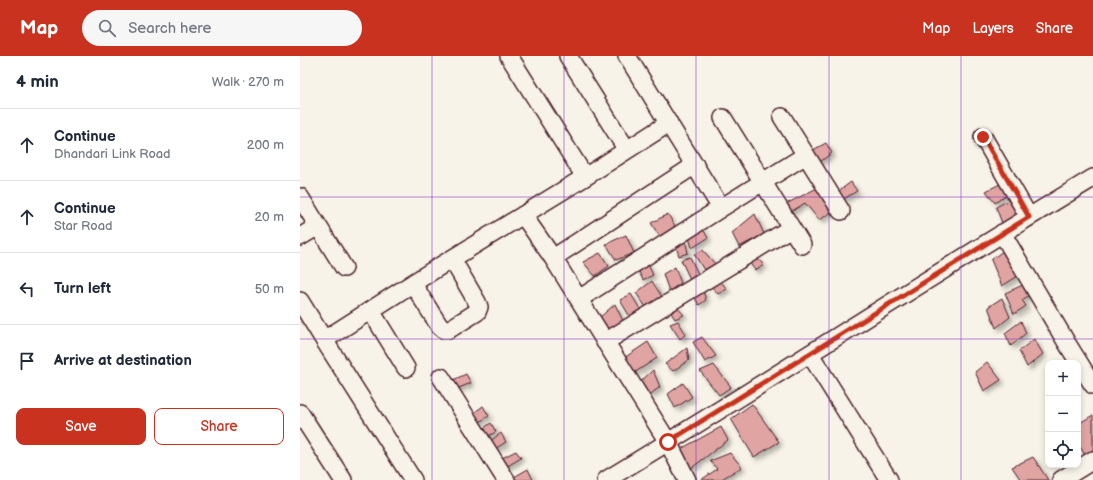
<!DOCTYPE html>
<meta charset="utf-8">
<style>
:root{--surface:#fff;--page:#f6f6f7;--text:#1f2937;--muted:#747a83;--line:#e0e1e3;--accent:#c8321e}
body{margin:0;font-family:"Balsamiq Sans",sans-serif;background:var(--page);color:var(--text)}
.controls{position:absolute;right:12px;bottom:12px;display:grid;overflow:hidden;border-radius:8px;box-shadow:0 2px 6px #0003}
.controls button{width:36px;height:36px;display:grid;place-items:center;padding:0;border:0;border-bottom:1px solid var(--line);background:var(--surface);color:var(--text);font:20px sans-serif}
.stop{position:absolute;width:12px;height:12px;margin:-9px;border:3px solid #c8321e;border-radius:50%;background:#fff}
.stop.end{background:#c8321e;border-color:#fff;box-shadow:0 1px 4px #0008}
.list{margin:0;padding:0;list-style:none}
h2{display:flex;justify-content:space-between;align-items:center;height:52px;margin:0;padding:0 16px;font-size:17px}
h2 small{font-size:13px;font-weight:400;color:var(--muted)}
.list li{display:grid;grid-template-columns:26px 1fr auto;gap:12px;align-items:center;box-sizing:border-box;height:72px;padding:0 16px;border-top:1px solid var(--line)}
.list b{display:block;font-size:15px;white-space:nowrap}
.list p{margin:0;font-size:13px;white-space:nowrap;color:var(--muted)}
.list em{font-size:13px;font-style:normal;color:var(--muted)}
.actions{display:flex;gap:8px;padding:12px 16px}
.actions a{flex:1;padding:9px 0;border:1px solid var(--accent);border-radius:8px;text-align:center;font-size:14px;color:var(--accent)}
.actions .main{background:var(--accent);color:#fff}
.icon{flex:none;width:22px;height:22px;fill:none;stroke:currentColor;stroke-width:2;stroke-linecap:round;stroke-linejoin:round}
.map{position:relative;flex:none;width:793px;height:424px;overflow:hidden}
header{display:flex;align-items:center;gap:24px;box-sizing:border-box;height:56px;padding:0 20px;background:var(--accent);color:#fff}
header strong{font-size:19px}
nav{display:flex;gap:22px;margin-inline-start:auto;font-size:14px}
.search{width:280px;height:36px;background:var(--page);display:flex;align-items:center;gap:10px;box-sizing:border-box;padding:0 14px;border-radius:22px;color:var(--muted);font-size:15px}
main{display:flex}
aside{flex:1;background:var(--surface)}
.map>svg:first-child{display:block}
.building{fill:#e0a5a3;stroke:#4a1f2b;filter:url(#shadow)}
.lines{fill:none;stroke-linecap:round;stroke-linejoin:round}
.minor-casing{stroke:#4a1f2b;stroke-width:20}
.minor{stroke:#f7f3e8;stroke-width:17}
.route{stroke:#c8321e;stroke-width:5}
.grid{fill:none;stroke:#7b2cbf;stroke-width:1;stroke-opacity:0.55}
</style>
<header>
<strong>Map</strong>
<div class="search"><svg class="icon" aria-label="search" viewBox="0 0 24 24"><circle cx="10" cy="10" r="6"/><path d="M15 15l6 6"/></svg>Search here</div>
<nav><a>Map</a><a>Layers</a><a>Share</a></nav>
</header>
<main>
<aside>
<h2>4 min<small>Walk · 270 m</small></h2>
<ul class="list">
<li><svg class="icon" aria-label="ahead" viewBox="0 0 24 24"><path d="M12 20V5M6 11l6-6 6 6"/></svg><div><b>Continue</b><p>Dhandari Link Road</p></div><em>200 m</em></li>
<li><svg class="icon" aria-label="ahead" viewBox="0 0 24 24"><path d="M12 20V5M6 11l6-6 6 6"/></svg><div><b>Continue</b><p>Star Road</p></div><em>20 m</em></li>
<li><svg class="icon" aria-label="left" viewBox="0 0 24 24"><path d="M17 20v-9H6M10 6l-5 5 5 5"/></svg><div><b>Turn left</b></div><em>50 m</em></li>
<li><svg class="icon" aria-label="arrive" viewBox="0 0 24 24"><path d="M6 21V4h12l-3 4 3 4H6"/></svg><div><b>Arrive at destination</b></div></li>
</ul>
<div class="actions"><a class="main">Save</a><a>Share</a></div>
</aside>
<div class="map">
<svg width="793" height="424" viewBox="0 0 793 424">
<defs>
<filter id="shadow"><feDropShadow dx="3.5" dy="3.5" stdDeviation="2" flood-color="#0004"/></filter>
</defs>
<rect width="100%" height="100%" fill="#f7f3e8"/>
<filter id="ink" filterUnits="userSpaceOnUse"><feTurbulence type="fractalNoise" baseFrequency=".025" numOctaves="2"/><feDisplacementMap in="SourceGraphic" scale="8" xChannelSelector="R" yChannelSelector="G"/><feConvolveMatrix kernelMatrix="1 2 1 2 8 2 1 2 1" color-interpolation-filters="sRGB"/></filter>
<g filter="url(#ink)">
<path class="building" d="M526 87 532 97 513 111 511 95Z
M551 126 557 135 542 144 536 137Z
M704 126 708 138 695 147 686 135Z
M519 131 535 154 519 164 505 147 489 157 484 149Z
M711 143 721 159 703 170 696 151Z
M368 158 375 170 360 181 351 167Z
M455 158 464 178 439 191 432 177Z
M402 171 408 182 392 192 388 178Z
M326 179 334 197 316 204 306 188Z
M385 183 388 197 379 200 375 187Z
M403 194 415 208 404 214 394 198Z
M704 194 718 220 702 230 691 204Z
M300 197 309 210 295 220 283 206Z
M455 200 464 209 455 214 448 205Z
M390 201 398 218 390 223 381 204Z
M347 206 353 219 343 224 337 212Z
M375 211 381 227 369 235 363 218Z
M418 222 427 233 418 238 408 226Z
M352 225 362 241 346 251 336 237Z
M725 228 731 238 722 244 726 250 714 258 705 237Z
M403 234 406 244 399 249 393 239Z
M331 238 340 253 330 261 320 244Z
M702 242 710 261 696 272 688 251Z
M315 248 323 265 309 276 299 262Z
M375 249 384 259 375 263 368 252Z
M378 265 386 278 380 283 370 268Z
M721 265 726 277 711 290 705 277Z
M402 281 416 300 405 306 393 286Z
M734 283 743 298 727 311 719 295Z
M348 286 357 302 334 317 324 302Z
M387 292 389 304 373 315 365 308Z
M687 306 701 324 684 335 675 316Z
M414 309 431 331 419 339 400 315Z
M353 314 360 331 348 340 340 326Z
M166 318 171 327 154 334 151 325Z
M383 327 392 341 375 352 368 338Z
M452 348 479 386 454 401 431 363Z
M183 350 189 360 176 368 171 359Z
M793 359V396L786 401 778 387V368Z
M191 367 196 376 184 382 181 374Z
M421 371 428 384 389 414 379 394Z
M201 377 206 386 193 394 189 386Z
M216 395 221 402 206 411 200 403Z
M430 397 442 411 420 424H401L417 413 410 405Z
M733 401 748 424H721L712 411Z
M228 413 233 424H216L214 421Z"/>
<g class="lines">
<defs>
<path id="minor" d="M209 0 285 121
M268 0 327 94
M327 0 421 152
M482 61 541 155
M423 62 502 189
M683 81 729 161
M0 141 44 212
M223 159 253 202 368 386 387 424
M702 177 768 289 793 329
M0 181 18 170
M253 202 395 109
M113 228 140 271 144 274H148L177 256 179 251 177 246 152 203
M279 243 421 152 506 99
M0 245 24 284 113 424
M71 255 106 312
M24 284 132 215 285 121 369 67
M305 286 491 172
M510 298 589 424
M141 321 206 424
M0 357 43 424
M306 424C469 325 629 221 793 122
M761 424 793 404"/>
</defs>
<use href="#minor" class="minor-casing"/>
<use href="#minor" class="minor"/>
</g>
</g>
<g class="lines" filter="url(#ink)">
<path class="route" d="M368 386 729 161 683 81"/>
</g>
<path class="grid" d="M132 0V424M264 0V424M396 0V424M529 0V424M661 0V424M0 141H793M0 283H793"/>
</svg>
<div class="controls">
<button>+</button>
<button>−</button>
<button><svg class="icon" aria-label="locate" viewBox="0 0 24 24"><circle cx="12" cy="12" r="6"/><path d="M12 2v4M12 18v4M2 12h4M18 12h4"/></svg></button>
</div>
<div class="stop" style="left:368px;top:386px"></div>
<div class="stop end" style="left:683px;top:81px"></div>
</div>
</main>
